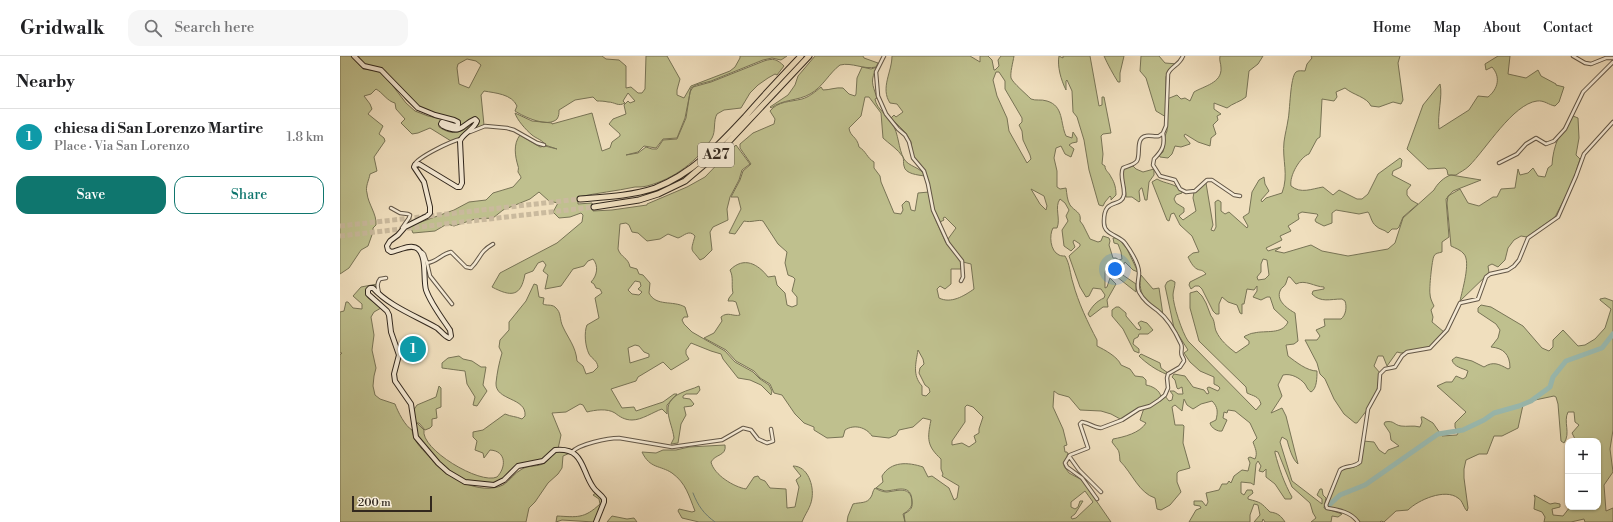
<!DOCTYPE html>
<meta charset="utf-8">
<style>
:root{--surface:#fff;--page:#f6f6f6;--text:#202124;--muted:#757577;--line:#e0e0e0;--accent:#0f766e}
body{margin:0;font-family:"Libre Bodoni",serif;background:var(--page);color:var(--text)}
.controls{position:absolute;right:12px;bottom:12px;display:grid;overflow:hidden;border-radius:8px;box-shadow:0 1px 3px #0004}
.controls button{width:36px;height:36px;display:grid;place-items:center;padding:0;border:0;border-bottom:1px solid var(--line);background:var(--surface);color:var(--text);font:20px sans-serif}
.scale{position:absolute;left:12px;bottom:10px;width:80px;box-sizing:border-box;padding-left:4px;border:2px solid #32281e;border-top:0;font-size:11px;line-height:14px;white-space:nowrap;color:#32281e;-webkit-text-stroke:3px #f5ead5;paint-order:stroke}
.you{position:absolute;left:775px;top:213px;width:14px;height:14px;margin:-10px;border:3px solid #fff;border-radius:50%;background:#1a73e8;box-shadow:0 0 0 6px #1a73e833}
.badge{display:grid;place-items:center;width:26px;height:26px;border-radius:50%;background:var(--accent);color:#fff;font-size:13px;font-weight:700}
.pin{position:absolute;translate:-50% -50%;border:2px solid #fff;box-shadow:0 1px 4px #0006}
.list{margin:0;padding:0;list-style:none}
h2{display:flex;justify-content:space-between;align-items:center;height:52px;margin:0;padding:0 16px;font-size:17px}
h2 small{font-size:13px;font-weight:400;color:var(--muted)}
.list li{display:grid;grid-template-columns:26px 1fr auto;gap:12px;align-items:center;box-sizing:border-box;height:56px;padding:0 16px;border-top:1px solid var(--line)}
.list b{display:block;font-size:15px;white-space:nowrap}
.list p{margin:0;font-size:13px;white-space:nowrap;color:var(--muted)}
.list em{font-size:13px;font-style:normal;color:var(--muted)}
.actions{display:flex;gap:8px;padding:12px 16px}
.actions a{flex:1;padding:9px 0;border:1px solid var(--accent);border-radius:12px;text-align:center;font-size:14px;color:var(--accent)}
.actions .main{background:var(--accent);color:#fff}
.icon{flex:none;width:22px;height:22px;fill:none;stroke:currentColor;stroke-width:2;stroke-linecap:round;stroke-linejoin:round}
.map{position:relative;flex:none;width:1273px;height:466px;overflow:hidden}
header{display:flex;align-items:center;gap:24px;box-sizing:border-box;height:56px;padding:0 20px;background:var(--surface);border-bottom:1px solid var(--line)}
header strong{font-size:19px}
nav{display:flex;gap:22px;margin-inline-start:auto;font-size:14px}
.search{width:280px;height:36px;background:var(--page);display:flex;align-items:center;gap:10px;box-sizing:border-box;padding:0 14px;border-radius:12px;color:var(--muted);font-size:15px}
main{display:flex}
aside{flex:1;background:var(--surface)}
.map>svg:first-child{display:block}
.green{fill:#bfc08e;stroke:#787456;fill-rule:evenodd}
.lines{fill:none;stroke-linecap:round;stroke-linejoin:round}
.stream{stroke:#708177;stroke-width:1}
.river{stroke:#9abcb3;stroke-width:5}
.highway-tunnel{stroke:#caba9e;stroke-width:5;stroke-dasharray:5 2.5;stroke-linecap:butt}
.street-casing{stroke:#625646;stroke-width:4.5}
.secondary-casing{stroke:#32281e;stroke-width:6}
.highway-casing{stroke:#32281e;stroke-width:7}
.street{stroke:#f5ead5;stroke-width:2.5}
.secondary{stroke:#f5ead5;stroke-width:4}
.highway{stroke:#f0dfbe;stroke-width:5}
.labels{text-anchor:middle;dominant-baseline:central;stroke-width:3;stroke-linejoin:round;paint-order:stroke}
.shield{fill:#f5ead5;stroke:#6c6255;stroke-width:1}
.shield-label{font-size:14px;font-weight:bold;fill:#32281e}
</style>
<header>
<strong>Gridwalk</strong>
<div class="search"><svg class="icon" aria-label="search" viewBox="0 0 24 24"><circle cx="10" cy="10" r="6"/><path d="M15 15l6 6"/></svg>Search here</div>
<nav><a>Home</a><a>Map</a><a>About</a><a>Contact</a></nav>
</header>
<main>
<aside>
<h2>Nearby<small></small></h2>
<ul class="list">
<li><span class="badge" style="background:#0f9aa8">1</span><div><b>chiesa di San Lorenzo Martire</b><p>Place · Via San Lorenzo</p></div><em>1.8 km</em></li>
</ul>
<div class="actions"><a class="main">Save</a><a>Share</a></div>
</aside>
<div class="map">
<svg width="1273" height="466" viewBox="0 0 1273 466">
<rect width="100%" height="100%" fill="#f0dfbe"/>
<filter id="stains"><feTurbulence type="fractalNoise" baseFrequency=".005" numOctaves="4"/><feColorMatrix values="0 0 0 0 .2 0 0 0 0 .09 0 0 0 0 .02 0 0 0 .5 -.17"/></filter>
<radialGradient id="worn" r=".72"><stop offset=".6" stop-color="#630" stop-opacity="0"/><stop offset="1" stop-color="#630" stop-opacity=".3"/></radialGradient>
<path class="green" d="M0 0H11L23 13 39 15 46 21 66 47 75 55 88 60 116 66 117 68 99 67V71C114 81 123 76 134 66L137 65 123 80 111 85 90 72 78 77 72 78 61 67 65 63 56 53 55 47C47 45 43 37 36 33L31 38 24 40 30 48 32 53 28 58 43 70 39 78 44 82 45 85 34 101 37 115 30 118C29 124 25 131 27 137 28 148 37 158 36 169L33 172V176L28 190 21 194 9 212 0 218Z
M16 0H262L266 3 279 4 286 10V32L291 31 298 37H302L305 33 306 0H327L340 23 337 34V39L344 42 351 30 390 15 395 11 400 2V0H447L441 4 432 2 423 4 371 25 356 29 351 32 345 62 337 82 323 83 316 92 304 90 298 96 286 99 298 97 306 91 312 93H317L323 84 337 83 346 62 350 36 353 31 371 26 424 5C433 2 437 3 444 10L437 19 435 18 428 22 418 29 410 37 401 52 384 54 377 58C373 65 376 75 372 82 358 105 334 123 307 130 303 131 299 131 295 131 276 135 257 137 238 141V148L252 147 253 155 272 154 307 149V148L347 131 365 121 396 89 410 108 402 114 399 124 390 141 387 153 388 164 373 171 370 176 372 194 364 202 360 204C351 192 350 197 355 180 349 173 344 180 338 182L328 178 320 183 307 185 298 177 292 176 289 169 286 167 280 168 278 193C281 202 288 201 290 211L297 213 299 218 303 219 310 227 309 237C316 251 333 244 345 251L348 261H344L342 264 344 268 352 276 385 295 395 306 413 316 420 323 429 329 432 335 431 339 421 329 410 324 398 322 383 303 381 298 371 295 351 287 346 294V298L349 303 331 314 323 306 298 321 296 325 271 333 282 352 294 351 296 355 323 346 334 338H337L327 349V358L322 353C313 356 302 364 292 364 285 364 280 361 275 357 267 352 255 354 247 356L243 349 240 348 226 356 212 357 221 379 218 393 205 404 180 411 163 427 159 428 128 427 105 414 87 396 74 374 77 367 84 374C80 393 140 429 157 421 166 412 167 395 150 394L144 402 143 397 135 394 137 385 133 381V376L143 374 165 358C172 361 175 360 182 363L185 360C187 341 155 345 156 327 157 317 159 307 162 297L159 291 160 284 169 274V266L186 245 194 228 197 229 199 241 204 242 203 248C207 250 211 248 215 251 222 257 219 263 223 271 228 282 236 291 237 305L243 310 246 318 253 316 258 311C257 304 252 303 249 298 245 290 244 276 247 269L259 262 255 242 262 237 260 233 256 232 254 228 251 226C257 220 259 210 253 203L248 205 244 210 233 213 221 230 205 233 208 219 203 215 206 209 203 205 198 207 193 215 185 218C181 241 171 241 152 231L160 217 217 187 242 166 243 159 241 157 230 161 219 162 213 156 218 147 209 145 199 136 190 143 163 154 153 162 135 163 114 170 107 168 95 175 73 177 70 170 114 154 129 146 146 144 153 137 173 131 181 122C181 120 179 118 178 116 178 114 179 112 178 110 175 100 173 88 180 79L200 91 205 90 217 93 205 89C203 84 197 83 192 79 186 74 177 64 175 57L192 65 212 67V68L252 57 262 95 270 92 272 86 280 80V78L269 68 273 63 286 58 284 49 288 45 290 47 295 45 288 37 283 45 285 47C278 51 275 46 268 46 264 45 260 45 257 45L253 41 235 44 219 54C219 57 219 60 217 63 208 72 184 61 175 55L177 50C172 38 155 37 144 35L141 39 144 69 129 77 139 68 138 62H136L121 73 102 69 117 72 119 66 77 54 67 45 43 15 26 12ZM127 3 136 5 141 9 129 32 119 28 117 12 118 8ZM295 225 300 226 301 230 298 233 302 236 299 239 292 238 288 234ZM295 289 299 290 304 296 309 298V301L290 307 288 292Z
M475 0H523L524 2 538 7 536 11C524 14 512 6 500 9 489 17 483 31 470 38 458 45 443 43 431 52L430 51 448 39 455 29 458 20Z
M552 0H630L640 6V0H648L652 4 654 14H655L659 10 658 4 661 0H674C673 6 670 17 671 22 673 27 686 38 691 43 696 45 701 43 707 45 724 50 720 67 726 80L732 82 733 76 737 82V86L732 87 729 89 734 93 731 101 725 98 721 90 716 92 714 102 717 115V131L720 133 726 132C727 138 727 144 730 149 734 155 742 156 740 165L743 169 750 183 758 186 761 185 763 180 769 182 770 185 769 189 773 202H776L779 204 782 203 781 196 778 188 774 187 773 182H778L787 193 798 216 793 214 785 206 783 210H777V215L796 228V236L767 213 765 216V232L767 231 770 222 776 228 767 244 768 251H763L750 261 748 258C752 250 757 245 764 242L765 239 761 233 753 232 749 240 746 241 740 231 729 200 740 190V188L734 184 733 186 735 191 731 195 724 190 722 174 728 165 726 160 729 154 725 147 720 143C714 151 721 163 717 172H713C709 179 710 195 719 199 721 200 723 200 725 200 730 208 730 218 733 227 738 246 748 267 757 284V290C765 294 778 301 781 309L790 313 795 320 803 321 806 324V329C812 330 820 334 821 341L810 349 801 352 782 364 771 358 761 355 740 354 729 341 718 338 714 335 713 351 723 373 727 389 724 390 725 396H727L728 398 724 410 729 417 742 424 771 466H565L564 458C569 455 573 453 572 446 572 426 555 435 545 435 542 434 539 433 536 432L543 426 542 420C551 405 568 406 583 411L588 421 592 420 609 432 614 444 617 442 619 430 602 420 603 418 601 413V403C587 390 587 383 591 364L583 362 573 371 559 374 556 379 549 382 532 380C526 371 514 368 505 374L503 381 487 382 474 374V371L464 367 455 358 442 339 434 337 430 328 420 322 414 315 396 305 386 294 364 282 374 277 382 265 381 261C388 255 393 261 400 259L396 246 393 245H388L389 242 393 237C391 229 394 222 390 214 404 200 418 208 428 221L435 220 437 229 445 237 447 249 452 251 457 249V241L452 235 455 223 453 221 448 219 445 207 447 196 438 188 423 165C419 163 411 167 404 165L395 178 389 177 401 153 398 141H391L400 124 403 115 411 108 400 92V88L413 77 434 68 435 63 430 55C438 45 450 46 462 43 469 41 475 36 481 31L483 34C490 34 496 31 503 32L509 38 515 40 516 38 517 22 522 11 531 13 537 11C530 25 532 27 537 42L535 43C537 54 547 58 552 67 559 78 558 92 564 103 569 111 581 111 585 120 578 119 565 118 564 110 563 107 564 104 563 101 558 93 548 87 543 82L541 57 529 41H525L521 60 509 72C510 81 517 80 519 91 526 95 527 102 534 106V112L540 120 541 126 554 157 561 158 563 154 562 149 566 145 569 146 571 154 575 155 578 137 589 136 592 155 597 167 606 187 621 204V213H611V228L605 233 600 230 597 233 599 242C611 248 624 240 634 233L631 208 623 206 622 208C621 197 611 194 608 183L616 172 605 161 603 162 604 164 600 166 593 154 585 116 573 101 571 86 566 77 551 62 554 59 556 61 563 56 557 48 550 47C540 32 552 16 552 0ZM656 16H659L665 25V33L682 62V66L679 69 682 75 683 84 690 99 691 103 687 107 669 75 667 62 657 40 653 24ZM691 133 704 140 707 150 706 154 700 148ZM578 294 583 303 584 308 580 312 579 317 585 329 589 332 590 336 586 340 582 339V330C572 319 576 307 578 294ZM627 349 633 351 643 361 639 373V377L634 380 636 386 629 391 622 387 612 389V385L625 366V351ZM745 435 753 446 736 462 732 463 731 461 735 458 743 445H740L738 451 735 453 731 451V446Z
M719 0 723 2V0H750L759 50 762 49V41H764L771 77 763 78 761 80 763 98 762 108 765 110C765 115 769 116 771 121 775 127 776 133 776 139L771 144V141L770 140 765 146 763 150 759 149 758 146 749 114 744 84 737 61 733 56 732 35 727 24 726 25V34C721 24 717 10 719 0Z
M764 0H784L780 17V26H778C773 18 768 9 764 0Z
M801 0H819L825 7 838 8 827 18 826 21V61L816 55 806 22 800 15Z
M880 0H923L918 8 909 15 906 41C900 46 893 47 887 52L874 47V53L881 58 877 60 878 64 873 69 876 78 871 82 870 90 858 86 845 78 844 80 850 87V88L841 91 835 90 832 98 828 102 820 101 819 99 823 96 824 83 827 75V43L837 39 841 43 845 42 850 45 854 36C864 30 882 27 881 12 881 7 879 5 880 0Z
M971 0H1060L1058 7 1063 44 1061 48 1053 46 1039 51 1031 50C1027 41 1013 39 1005 32L996 36 997 41 994 45 982 43 980 81 977 83 969 98C960 101 949 120 951 130 961 138 971 133 983 131L993 139 999 134 1017 143H1022L1028 138 1038 118 1060 102 1062 104 1061 111 1053 115 1052 119 1071 129 1067 134V139L1071 144 1078 148 1063 161 1059 171 1057 173H1052L1048 177C1044 173 1040 174 1036 170 1031 166 1031 160 1028 156L1019 158 996 154 992 157V167L984 170 976 166 975 164 978 159 977 158 962 156 958 158 959 163 948 170 951 175 940 180 942 184 926 192 928 195 941 191 935 195 944 197 971 189 982 195 1008 200 1048 193 1055 187 1063 162 1094 134C1097 128 1104 121 1111 119L1141 124 1113 135 1106 143 1109 181 1102 186V196C1099 197 1095 197 1094 200 1092 203 1089 233 1090 238 1090 242 1092 246 1094 250L1091 254 1093 261 1092 266 1104 276 1088 292 1061 297 1057 296 1047 310 1043 300H1038L1034 310 1040 317 1037 334 1027 354 1017 367H1015L1004 358 994 343 985 323 980 318 977 307 965 284H977L980 280 976 274 985 270 984 263H1001C1006 259 1007 251 1005 245L1002 243C990 243 981 247 972 238L973 235 984 233V231C975 231 965 223 956 228L950 221H948C947 223 947 225 946 227 945 231 941 231 940 235 936 245 948 253 955 257L958 285 954 288 946 289 948 300C956 306 967 315 977 315 977 321 977 333 971 336 967 333 967 331 965 328 960 322 951 317 943 319L938 329 942 340 931 357 942 352 946 360 958 408C952 403 949 391 947 384L942 381 940 386 952 425 982 448V443L977 439 980 433H982L983 439 986 442 984 452 1002 458 998 461 992 460 991 466H971L976 462 973 457 970 447 952 431 938 396 935 395V397C939 412 944 427 952 441L951 443H945L935 428 926 421V413L923 416 919 415 921 410 918 405 916 408 914 429 911 427 901 426V437L904 439 907 434H912L913 437 908 441V443C922 447 920 446 930 456 938 457 941 460 945 466H925L923 463 922 466H914L920 459 918 449 914 448 910 459V466H849L856 454 861 452 860 450 854 449V445H862L866 450 868 446 866 437 879 434 882 428H887L889 425 891 427 894 420 902 414 908 415 910 407 908 402 910 401 915 403C918 397 915 392 913 386L917 382 910 367 895 355 888 354 887 357 884 356 883 362 887 364 882 375C878 376 871 372 870 367L876 364C878 356 878 351 872 345L861 348 853 353 847 349 844 343 842 355 835 349 832 351 835 369H843L844 370 843 387 850 412 839 415 837 417V426L841 436 830 449 821 454 817 453 815 442C799 437 792 417 780 405 779 392 779 396 772 386L773 383C784 381 800 377 806 367L800 364 804 352 808 351 825 340 829 345 832 344 833 339 830 335H834L838 338H843L842 331 838 333 837 332 835 324 832 321 834 318 845 320 853 331 864 334 867 338 869 337 867 332 869 331 878 335 880 332 878 330 874 328V321L860 315 850 306 844 297 848 294 834 272 825 230 827 226 831 224 835 226C835 231 833 235 833 239 833 249 842 276 848 285L916 354 921 348C919 340 913 340 907 337L906 331 859 285 850 252V237L857 235 862 240 866 247 871 260C875 264 874 270 876 275 880 284 888 291 896 297L909 288V285L904 281 905 280C908 279 911 277 914 277 926 274 942 279 948 266L934 253 930 241H927L921 244 913 241 917 235V230L914 234 907 233 904 248H902V258L900 257 897 249 888 246 882 241 879 248V258H876L873 255 862 233 859 230H855L851 233 849 229 850 226 866 218C862 213 861 215 857 213 853 211 850 205 848 201L853 197 859 196 852 180 840 169 834 157 831 158 829 165 827 164 812 126 817 123C825 128 835 127 842 135V137L836 139 834 143 836 147 844 152V156L839 160 843 164 856 155 853 142 854 136 866 127 873 169 871 174 874 175 876 171 875 146 878 144 881 146V155L885 158 889 156 907 172 908 170 903 161 909 157 912 136 919 124 924 121 925 128 929 135 921 144 922 146 926 142 942 137C949 119 942 104 944 86 945 78 947 71 948 64 950 56 950 21 956 16 958 14 963 15 965 15L967 8 972 2ZM923 203 927 204 929 219 925 223 918 224 917 221 921 216V208Z
M1158 0H1170L1168 18 1186 22 1198 14 1201 20 1216 28V29L1224 31 1219 46 1215 50C1209 49 1204 44 1197 45 1173 48 1146 93 1129 110 1125 114 1120 116 1116 119H1108L1107 114 1105 112 1088 113 1067 93 1083 49 1100 28C1103 40 1097 59 1099 73L1129 54 1138 40 1148 41C1158 33 1161 21 1152 11L1146 14 1145 8Z
M1233 60 1238 62 1239 82 1236 99 1240 103 1232 128 1215 161 1187 181 1181 180 1174 184 1168 192 1165 204 1158 211 1152 208 1148 210 1149 217 1120 245C1122 235 1131 206 1124 198 1121 194 1115 192 1111 190L1107 147 1108 140 1120 133 1128 147 1139 150 1153 141H1157L1161 133 1175 132 1178 113 1180 119 1188 117 1193 112 1198 120 1205 121 1208 112 1212 109C1213 90 1220 74 1233 60Z
M793 110 796 113 803 116 814 113V119L809 126 807 144H805L802 132H801L799 135 800 145 799 146 792 141H786C786 131 781 120 782 113Z
M801 219 813 233 819 232 823 259C808 248 797 240 801 219Z
M37 228 38 235 33 232 26 236 28 242 41 252 34 256 31 261 34 279 32 294 36 312 34 320 33 330 35 339 40 343 55 348C58 356 65 370 72 374 74 388 84 394 92 404 106 421 140 440 163 429 170 425 174 417 182 413 189 409 198 411 205 407 209 404 212 399 216 395L230 397 223 400 222 412 218 418 208 427 195 446 189 452 186 466H0V299L2 297H0V256L4 255 6 246H8L13 252 22 253V248L13 240 21 231Z
M1265 242 1273 245V374L1270 393 1273 416 1264 429 1266 455 1273 452V466H1245L1244 463 1231 466H1204L1205 461 1202 456 1194 453 1195 442 1194 439 1210 448 1215 447 1220 448V451L1212 453 1213 459 1223 460 1230 451H1258V385H1236L1232 377 1239 369 1235 366 1234 356H1228C1223 366 1231 377 1224 387L1221 385 1218 348 1216 341 1214 340 1195 344 1183 349 1178 372 1162 380H1154L1147 398H1139L1126 404 1124 413V422L1128 452 1127 455C1123 451 1123 445 1118 442 1105 432 1078 444 1068 454L1056 455 1044 466 1041 465 1040 466H1019C1012 455 1000 453 988 451L987 448C989 440 996 416 1003 413 1009 411 1015 413 1020 407L1023 385 1034 386 1039 394 1045 398 1048 394 1059 390 1051 384 1050 377 1044 368 1045 366C1054 364 1054 369 1061 370 1067 371 1073 369 1080 371L1082 366 1081 361H1083L1093 367 1102 380 1117 379 1118 377 1115 371V367L1126 356 1097 330 1106 326H1112L1116 320 1123 323 1126 321 1128 315C1122 312 1114 311 1112 304L1116 301 1132 305 1144 311C1153 305 1159 308 1168 313L1170 312C1170 298 1163 292 1151 291L1158 282 1160 274 1156 268 1138 256V252L1141 249 1151 251 1183 270 1202 292 1209 295 1213 291V284L1223 274 1238 290 1245 289 1255 283 1265 272 1271 253 1260 244V243Z
M776 251H779L786 257V260L797 273 800 274 801 272 798 267 801 265 807 267 813 274 808 278H799L798 281 794 283 793 288 799 293V297L794 295 783 273 772 260V254Z
M801 298 820 307 821 312 828 317 826 318C816 314 806 307 799 300Z
M119 300 123 303 132 305 141 311H146L143 329 147 335 137 350 133 349 135 341 127 328 125 315C116 314 110 313 102 312V307L108 302Z
M99 330 101 332V351L96 353 97 362 92 363V370L90 372 85 374 79 367H76L73 355 77 349 96 341Z
M359 330 360 334 357 338H346L343 340V342L350 343 354 348 352 350 344 351 346 359 341 368 338 387 331 388 334 382C332 365 318 347 341 337 347 334 353 333 359 330Z
M385 389C387 400 375 398 371 406 374 419 394 431 406 433L414 421 418 420 420 423 425 425 430 432 446 433 447 452 455 451 459 431 456 424 461 420 453 410C468 410 474 430 472 442 471 451 465 458 462 466H359L342 462 338 455 339 453 352 456 355 455C349 440 346 427 332 417 320 409 310 413 302 396L316 397 323 394H336L349 391Z
M535 432C538 434 543 436 547 436 557 435 571 429 572 446 572 452 568 455 563 458L565 466H507L508 460 513 448C520 446 527 448 531 441 533 438 532 436 535 432Z
M256 437 263 444 254 466 222 464 216 466 217 460C237 461 244 463 260 448L259 443 253 439Z
M272 460 287 463 294 462 297 466H267Z"/>
<g class="lines">
<path class="stream" d="M353 437C358 450 364 458 375 466"/>
<path class="river" d="M987 451 1000 439 1025 429 1098 378 1123 374 1144 364 1154 357 1179 350 1191 345 1210 331 1213 321 1226 305 1262 292 1273 278"/>
<path class="highway-tunnel" d="M0 170 240 143
M0 180 254 151"/>
<defs>
<path id="street" d="M544 0 536 16 538 40 546 58 558 73 565 79 569 86 573 102 584 115 588 128 593 154 608 187 622 205 623 221 621 225
M1233 0 1245 7 1251 8 1266 2H1273
M130 76 145 70 167 72 174 74 197 87 204 89
M823 77C825 89 823 94 814 103L813 109 820 120 835 124 840 133 846 136 855 135 867 124H872L894 139 900 140
M1159 107 1177 98 1186 88 1196 82 1206 88 1214 85 1225 73 1243 36 1273 6
M74 109C78 101 111 85 121 83
M51 152 60 157 68 158 70 159 69 162 62 172
M82 196 84 198 87 207C97 206 101 198 111 196L126 211 131 212C141 202 139 196 153 188
M87 207 90 220 112 248
M39 237C38 232 36 228 40 223L46 222
M232 396C239 388 268 382 279 382L332 391 382 384 403 372 411 374 418 383 427 387 433 385 431 373
M729 400 739 414 761 436
M757 443 742 422 727 411 725 407 730 399 748 392 740 368 742 366C749 367 755 372 761 372L782 364 799 353 810 350 819 344 825 339 828 332 827 322 828 318 840 311 844 305C844 303 843 302 842 300 840 296 843 292 841 288 836 277 827 262 818 255 810 249 804 245 799 236 796 230 799 223 799 217 799 208 790 194 785 187 779 179 764 179 764 167 763 140 781 153 784 139 785 130 779 119 783 112 787 110 794 109 797 105 801 98 795 82 806 80 810 79 815 81 819 80L823 77 826 70 828 18C831 10 839 10 843 0
M1018 466C1011 456 999 454 987 452L986 449 1000 414C1005 409 1014 412 1020 406L1028 353 1039 333 1040 318 1045 313 1055 311 1062 300 1067 296 1090 292 1107 274 1120 247 1138 243 1146 221 1150 218 1168 214 1174 210 1179 204 1188 182 1218 161 1236 120 1244 98 1273 66"/>
<path id="secondary" d="M14 0 24 10 41 14 78 52 95 59 114 64 118 66V69L115 70 102 66 101 68 103 70C122 79 121 69 135 63L137 65C134 74 123 77 120 85L122 127 120 131H117L79 108 75 109 74 111 84 126 90 151V157L87 160 65 171 58 179 50 185 47 190 48 194 51 196C58 195 71 187 78 193 87 201 83 223 86 234 91 248 102 262 110 274L111 280 109 282C104 280 101 275 97 272 76 260 49 250 33 232H30L28 234V238L47 255 49 259 51 276 59 299 54 318 55 325 71 348 76 381 98 407 108 416 125 426 154 429 164 424 178 410 203 405 215 394C244 391 241 414 253 431 256 436 261 438 264 443V446L256 466"/>
<path id="highway" d="M240 143C265 141 291 140 315 132 352 118 379 89 405 61 423 40 442 20 461 0
M254 151 299 144 318 138 345 125 379 96 469 0"/>
</defs>
<use href="#street" class="street-casing"/>
<use href="#secondary" class="secondary-casing"/>
<use href="#highway" class="highway-casing"/>
<use href="#street" class="street"/>
<use href="#secondary" class="secondary"/>
<use href="#highway" class="highway"/>
</g>
<g class="labels">
<rect class="shield" x="358" y="87" width="36" height="24" rx="3"/>
<g class="shield-label">
<text x="376" y="99">A27</text>
</g>
</g>
<rect width="100%" height="100%" filter="url(#stains)"/>
<rect width="100%" height="100%" fill="url(#worn)"/>
</svg>
<div class="controls">
<button>+</button>
<button>−</button>
</div>
<div class="scale">200 m</div>
<div class="you"></div>
<div class="pin badge" style="left:73px;top:293px;background:#0f9aa8">1</div>
</div>
</main>
